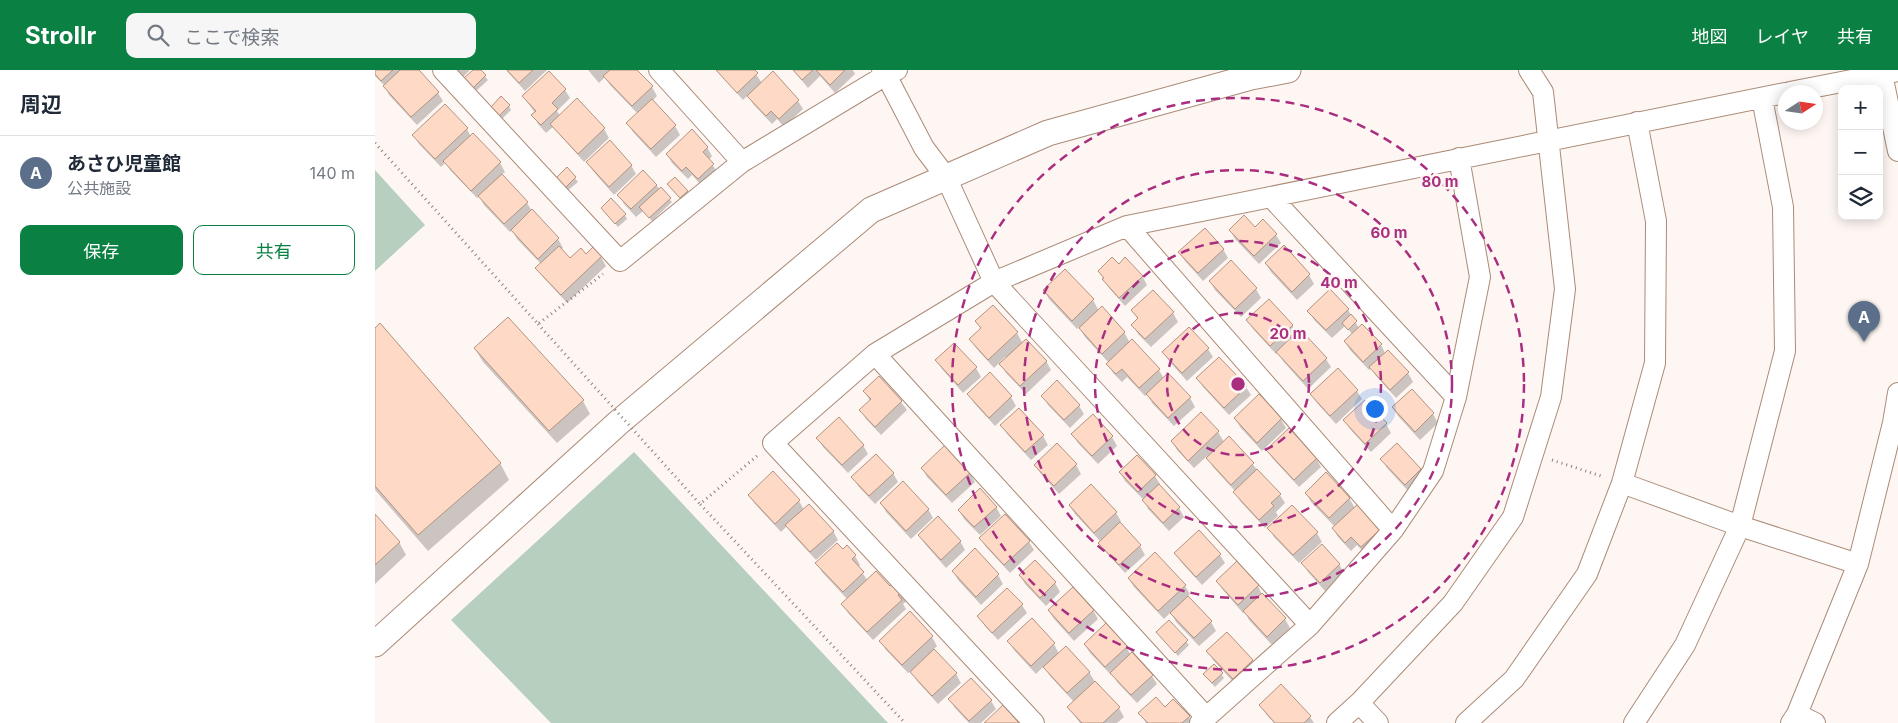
<!DOCTYPE html>
<html lang="ja">
<meta charset="utf-8">
<style>
:root{--surface:#fff;--page:#f6f6f7;--text:#1f2937;--muted:#747a83;--line:#e0e1e3;--accent:#0b8043}
body{margin:0;font-family:Inter,"Noto Sans JP",sans-serif;background:var(--page);color:var(--text)}
.controls{position:absolute;right:15px;top:15px;display:grid;overflow:hidden;border-radius:10px;box-shadow:0 2px 12px #0003}
.controls button{width:45px;height:45px;display:grid;place-items:center;padding:0;border:0;border-bottom:1px solid var(--line);background:var(--surface);color:var(--text);font:25px sans-serif}
.compass{position:absolute;left:1403px;top:15px;width:45px;height:45px;border-radius:50%;background:var(--surface);box-shadow:0 2px 12px #0003;rotate:78deg}
.you{position:absolute;left:999px;top:338px;width:18px;height:18px;margin:-12px;border:4px solid #fff;border-radius:50%;background:#1a73e8;box-shadow:0 0 0 8px #1a73e833}
.badge{display:grid;place-items:center;width:32px;height:32px;border-radius:50%;background:var(--accent);color:#fff;font-size:16px;font-weight:700}
.pin{position:absolute;translate:-50% -41px;filter:drop-shadow(0 1px 2px #0008)}
.pin::after{content:'';position:absolute;top:26px;width:18px;height:15px;background:inherit;clip-path:polygon(0 0,100% 0,50% 100%)}
.list{margin:0;padding:0;list-style:none}
h2{display:flex;justify-content:space-between;align-items:center;height:65px;margin:0;padding:0 20px;font-size:21px}
h2 small{font-size:16px;font-weight:400;color:var(--muted)}
.list li{display:grid;grid-template-columns:32px 1fr auto;gap:15px;align-items:center;box-sizing:border-box;height:75px;padding:0 20px;border-top:1px solid var(--line)}
.list b{display:block;font-size:19px;white-space:nowrap}
.list p{margin:0;font-size:16px;white-space:nowrap;color:var(--muted)}
.list em{font-size:16px;font-style:normal;color:var(--muted)}
.actions{display:flex;gap:10px;padding:15px 20px}
.actions a{flex:1;padding:11px 0;border:1px solid var(--accent);border-radius:10px;text-align:center;font-size:18px;color:var(--accent)}
.actions .main{background:var(--accent);color:#fff}
.icon{flex:none;width:28px;height:28px;fill:none;stroke:currentColor;stroke-width:2;stroke-linecap:round;stroke-linejoin:round}
.map{position:relative;flex:none;width:1523px;height:653px;overflow:hidden}
header{display:flex;align-items:center;gap:30px;box-sizing:border-box;height:70px;padding:0 25px;background:var(--accent);color:#fff}
header strong{font-size:24px}
nav{display:flex;gap:28px;margin-inline-start:auto;font-size:18px}
.search{width:350px;height:45px;background:var(--page);display:flex;align-items:center;gap:12px;box-sizing:border-box;padding:0 18px;border-radius:10px;color:var(--muted);font-size:19px}
main{display:flex}
aside{flex:1;background:var(--surface)}
.map>svg:first-child{display:block}
.green{fill:#b7cfbe}
.shadow{fill:#0003}
.building{fill:#fedac6;stroke:#b3927f}
.lines{fill:none;stroke-linecap:round;stroke-linejoin:round}
.minor-casing{stroke:#ab8b78;stroke-width:22}
.tertiary-casing{stroke:#ab8b78;stroke-width:27}
.path{stroke:#8c827c;stroke-width:3;stroke-dasharray:1 4;stroke-linecap:butt}
.minor{stroke:#fff;stroke-width:20}
.tertiary{stroke:#fff;stroke-width:25}
.path-bridge{stroke:#8c827c;stroke-width:3;stroke-dasharray:1 4;stroke-linecap:butt}
.ring{fill:none;stroke:#aa2e80;stroke-width:2.5;stroke-dasharray:9 6}
.centre{fill:#aa2e80;stroke:#fef6f2;stroke-width:2.5}
.ring-label{font-size:15px;text-anchor:middle;font-weight:bold;fill:#aa2e80;stroke:#fef6f2;stroke-width:5;stroke-linejoin:round;paint-order:stroke}
</style>
<header>
<strong>Strollr</strong>
<div class="search"><svg class="icon" aria-label="search" viewBox="0 0 24 24"><circle cx="10" cy="10" r="6"/><path d="M15 15l6 6"/></svg>ここで検索</div>
<nav><a>地図</a><a>レイヤ</a><a>共有</a></nav>
</header>
<main>
<aside>
<h2>周辺<small></small></h2>
<ul class="list">
<li><span class="badge" style="background:#5c6f8a">A</span><div><b>あさひ児童館</b><p>公共施設</p></div><em>140 m</em></li>
</ul>
<div class="actions"><a class="main">保存</a><a>共有</a></div>
</aside>
<div class="map">
<svg width="1523" height="653" viewBox="0 0 1523 653">
<rect width="100%" height="100%" fill="#fef6f2"/>
<path class="green" d="M0 100 50 155 0 201Z
M259 382 513 653H176L76 550Z"/>
<path class="shadow" d="M0 0H42L63 23 68 31 42 55 14 25 10 16 0 6Z
M82 0H95L88 7Z
M100 0H105L113 10 101 21 93 13Z
M131 0H172L150 21Z
M213 0H261L277 17 282 26 277 31 300 56 305 65 281 87 258 62 253 53 263 44 235 15 230 7 224 13Z
M341 0H378L387 13 423 31 428 39 409 57 402 49 397 54 378 34 373 25 368 30Z
M418 0H478L480 4 460 23 445 6 433 18Z
M190 20 195 28 182 41 185 46 202 30 229 59 234 68 209 92 178 57 171 63 163 54 158 45 160 43 148 26Z
M134 36 136 40 127 49 119 41Z
M92 59 96 67 98 64 125 93 130 102 126 105 152 133 157 141 183 169 188 178 186 180 195 190 211 186 226 187 231 196 192 233 167 206 162 198 166 194 142 169 137 160 135 162 109 135 104 126 102 128 75 100 71 92 66 97 44 74 39 65Z
M332 77 337 86 334 90 343 103 328 117 317 105 313 109 297 93 292 84Z
M213 93 256 95 261 104 239 125 218 101Z
M200 108 203 112 191 122 183 113Z
M281 115 297 132 277 151 268 141 261 147 249 134 244 125Z
M293 115 312 122 314 126 308 132Z
M230 142 250 145 252 149 243 157Z
M880 159 901 165 906 173 884 194 860 169 855 160Z
M909 177 934 205 939 214 922 230 896 202 891 194Z
M848 179 853 188 828 211 810 191 805 183Z
M856 192 881 219 886 228 866 247 840 220 835 211Z
M744 196 767 206 772 215 750 236 734 218 724 201Z
M690 201 718 230 724 241 749 262 755 273 784 300 789 309 815 328 820 337 799 356 777 333 772 324 770 326 752 307 747 312 738 303 733 294 734 293 710 267 704 257 702 259 674 229 669 220Z
M973 240 984 258 1006 275 1010 283 1033 303 1038 312 1021 328 1001 306 996 298 994 300 975 280 970 272 978 265 970 256 957 268 939 250 934 241Z
M758 241 798 243 803 252 776 277 763 264 758 255 763 250Z
M873 250 917 255 922 264 951 289 956 297 933 319 908 291 903 282 901 284 878 259Z
M602 251 642 263 648 274 671 291 676 300 651 324 631 303 626 294 632 289 630 287 619 298 601 278 596 270 607 259Z
M0 259 125 393 134 410 53 481 0 420Z
M100 279 208 331 215 344 182 373 108 292Z
M833 279 838 287 812 311 794 291 789 283Z
M562 291 601 298 606 307 588 323 567 299Z
M504 307 526 332 532 340 506 365 491 349 486 340 495 331 489 321Z
M823 308 871 317 876 325 854 345 828 317Z
M1037 320 1058 344 1063 353 1045 370 1023 346 1018 338Z
M982 321 987 329 961 354 942 333 936 324Z
M594 324 636 327 641 336 620 356 599 333Z
M668 326 704 336 709 344 695 358 673 335Z
M884 326 906 349 911 358 887 381 865 357 860 348Z
M990 331 1011 354 1016 363 996 382 975 359 970 351Z
M826 344 843 362 849 372 854 368 905 425 910 433 901 442 903 446 890 458 865 431 860 421 838 397 832 386 819 398 802 380 797 371Z
M718 346 737 367 742 376 723 394 703 373 698 365Z
M627 355 668 366 673 375 656 390 632 364Z
M443 368 488 375 493 384 473 403 448 377Z
M892 380 941 388 946 397 924 417 898 389Z
M1007 389 1045 400 1050 409 1035 423 1012 398Z
M660 395H701L706 404 684 424 666 404Z
M547 398 595 403 600 412 577 433 552 407Z
M745 402 780 406 785 414 783 416 804 438 809 447 794 461 773 439 769 430 750 411Z
M398 403 424 431 429 440 458 461 463 470 441 490 417 464 412 456 406 462 380 434 374 425Z
M518 403 523 412 500 434 483 416 478 407Z
M931 423 974 428 980 438 1005 459 1010 468 991 485 982 475 976 481 963 467 958 458 960 457 936 432Z
M506 433 553 439 558 448 536 469 511 442Z
M695 436 741 443 746 451 744 453 765 476 770 485 750 503 730 481 725 473 726 472 700 444Z
M621 437 626 446 605 465 589 449 584 440Z
M0 446 24 472 31 485 0 514Z
M894 458 942 463 947 472 924 493 899 467Z
M545 466 585 471 590 480 571 498 550 474Z
M606 469 654 472 659 480 635 503 611 477Z
M472 477 480 486 485 495 483 497 493 511 515 518 520 512 533 530 528 534 531 539 498 570 473 543 468 534 473 530 447 502 442 493 468 480Z
M600 480 623 505 628 514 606 535 583 510 578 501Z
M801 484 845 485 850 493 827 515 806 492Z
M660 491 680 513 685 522 671 536 650 514 645 505Z
M928 493 964 494 969 503 950 521 933 502Z
M754 509 810 516 815 524 812 527 836 552 841 561 824 576 801 552 796 542 789 549 759 517Z
M843 512 883 516 887 525 910 549 915 558 897 575 874 550 870 542 868 543 848 520Z
M647 535 652 543 623 570 609 555 604 546Z
M718 540 723 549 699 571 679 549 674 541Z
M794 551 814 575 803 586 782 562Z
M557 567 562 576 558 580 581 604 586 613 563 634 542 611 536 601 533 603 511 580 506 571Z
M634 571 679 574 684 584 714 602 720 612 744 638 749 647 742 653H705L693 637 699 632 675 606 669 596 661 604 639 580Z
M710 575 751 577 756 585 777 606 782 614 762 633 742 612 738 604 736 605 715 583Z
M833 581 877 591 882 599 863 617 838 590Z
M839 595 849 608 840 617 832 608Z
M906 616 935 647 939 653H899L891 644 886 635Z
M575 630 616 631 621 639 606 653H594L580 638Z
M790 639 814 647 817 653H771L765 643Z"/>
<path class="building" d="M0 0H18L6 11 0 4Z
M25 0H44L64 22 36 47 8 16Z
M98 0H106L111 5 98 18 89 8Z
M132 0H158L144 13Z
M235 0H262L278 16 257 36 228 6Z
M341 0H380L383 3 362 23Z
M418 0H438L427 10Z
M441 0H470L455 15Z
M174 1 191 19 177 33 183 39 166 55 156 45 161 41 147 26Z
M398 1 424 30 404 49 396 41 391 46 372 26Z
M126 26 135 35 124 46 116 37Z
M202 28 230 58 203 84 175 54Z
M277 29 301 55 276 79 251 53Z
M70 34 93 58 60 89 37 65Z
M317 59 333 77 328 82 339 94 323 109 311 97 307 101 291 84Z
M98 63 126 92 96 121 68 91Z
M235 70 257 95 234 117 211 92Z
M192 97 201 107 189 119 180 109Z
M268 100 282 115 256 139 242 125Z
M127 104 153 132 129 154 103 126Z
M300 107 313 121 305 128 292 114Z
M286 117 296 128 274 148 264 137Z
M236 128 251 144 240 154 226 138Z
M157 139 184 168 163 189 136 160Z
M869 145 880 157 888 149 902 164 879 186 854 160Z
M830 158 849 179 823 203 803 182Z
M909 175 935 204 917 222 890 193Z
M184 176 195 188 206 178 211 184 218 177 227 186 186 225 160 198Z
M737 187 744 194 750 187 768 206 744 228 727 209 729 208 723 201Z
M856 190 882 218 860 239 834 211Z
M690 199 719 229 697 251 668 220Z
M955 219 974 239 951 260 932 241Z
M778 220 799 242 770 269 756 255 763 248 756 240Z
M894 229 918 255 895 276 871 250Z
M618 235 643 262 613 290 594 269 606 258 600 251Z
M727 236 750 262 727 284 704 258Z
M976 244 982 251 973 260 967 253Z
M133 247 209 330 174 361 99 278Z
M5 253 126 393 43 465 0 416V258Z
M987 254 1007 274 988 292 969 271Z
M814 257 834 278 807 303 787 282Z
M925 259 952 288 928 311 901 282Z
M651 269 672 291 645 316 624 294Z
M757 269 785 299 764 318 747 299 741 304 731 294Z
M579 273 602 297 583 315 560 290Z
M1013 280 1034 302 1015 320 994 297Z
M844 287 872 316 849 338 821 308Z
M963 298 983 320 955 346 935 324Z
M615 302 637 326 614 348 592 324Z
M793 303 816 327 793 348 771 324Z
M504 306 527 331 500 357 484 340 496 329 488 321Z
M682 310 705 335 689 350 666 326Z
M1037 319 1059 343 1040 362 1017 337Z
M884 324 907 348 882 373 859 348Z
M990 330 1012 353 990 374 968 350Z
M644 338 669 365 650 382 625 355Z
M826 342 844 361 813 391 796 371Z
M718 344 738 366 717 386 696 364Z
M464 347 489 375 467 395 441 368Z
M914 358 942 388 919 410 891 380Z
M854 366 879 393 856 415 831 388Z
M682 373 702 394 679 416 659 395Z
M1022 373 1046 399 1030 415 1005 389Z
M570 375 596 402 571 425 546 398Z
M501 384 519 403 494 426 476 407Z
M762 385 781 405 763 422 744 402Z
M882 399 906 424 896 433 899 436 884 450 858 422Z
M398 401 425 430 400 454 373 425Z
M951 402 975 428 954 448 930 423Z
M528 411 554 439 531 461 505 433Z
M716 414 742 442 719 463 694 435Z
M784 414 805 437 788 453 767 430Z
M605 418 622 437 599 457 583 440Z
M434 434 459 461 435 482 410 455Z
M983 434 1006 459 986 477 976 467 970 473 957 458Z
M917 435 943 462 918 485 892 458Z
M0 444 25 472 0 495Z
M630 444 655 471 629 495 604 468Z
M563 446 586 471 566 490 543 465Z
M745 452 766 475 744 495 723 473Z
M824 460 846 484 821 507 799 483Z
M462 473 468 479 472 475 481 485 477 489 489 502 468 522 440 493Z
M947 474 965 494 945 513 926 493Z
M600 478 624 504 601 527 577 501Z
M780 482 811 515 783 541 753 508Z
M660 490 681 512 665 528 644 505Z
M862 491 884 515 863 535 841 511Z
M501 501 515 516 520 511 529 520 523 525 527 530 492 562 466 534Z
M698 517 719 540 694 563 673 540Z
M632 518 648 534 617 563 602 546Z
M887 523 911 548 892 567 868 541Z
M813 526 837 551 819 568 795 543Z
M535 541 558 566 527 595 504 571Z
M657 548 680 573 656 596 632 571Z
M794 550 813 570 800 583 781 562Z
M731 553 753 576 730 597 709 574Z
M852 562 878 590 858 609 831 581Z
M691 576 715 602 692 623 668 597Z
M559 579 582 603 557 626 535 602Z
M757 582 778 605 756 625 735 603Z
M839 594 848 603 837 613 828 604Z
M596 608 617 630 594 651 573 629Z
M720 611 745 637 728 653H707L692 637Z
M906 614 936 646 929 653H900L884 635Z
M781 627 790 637 798 629 815 646 807 653H773L763 643Z
M628 635 644 653H609Z"/>
<g class="lines">
<defs>
<path id="minor" d="M68 0 245 191 367 92 511 5 522 0
M284 0 367 92
M507 0 511 5 549 78 571 107 619 212 935 555
M1507 4 1523 81
M1415 22 1523 1
M896 127 1081 327
M752 156 1018 460
M500 284 831 647
M1247 413 1365 456 1483 494
M984 633 1003 653
M1422 644 1440 653
M659 653 398 373 500 284 619 212 752 156 1410 23
M825 653 935 555 1018 460 1058 401 1081 327 1105 207 1084 88
M962 653 984 633 1078 533 1138 447 1176 327 1190 219 1168 22 1154 0
M1091 653 1139 609 1212 504 1247 413 1280 293 1281 151 1262 52
M1259 653 1310 575 1365 456 1410 281 1408 137 1387 28
M1416 653 1422 644 1483 494 1518 353 1523 323"/>
<path id="tertiary" d="M0 574 243 353 496 140 673 63 876 7 913 0"/>
</defs>
<use href="#minor" class="minor-casing"/>
<use href="#tertiary" class="tertiary-casing"/>
<path class="path" d="M0 73 163 254 228 204
M382 386 325 434 530 653
M1177 390 1226 406"/>
<use href="#minor" class="minor"/>
<use href="#tertiary" class="tertiary"/>
<path class="path-bridge" d="M163 254 325 434"/>
</g>
<g class="ring">
<circle cx="863" cy="314" r="71"/>
<circle cx="863" cy="314" r="143"/>
<circle cx="863" cy="314" r="214"/>
<circle cx="863" cy="314" r="286"/>
</g>
<circle cx="863" cy="314" r="8" class="centre"/>
<g class="ring-label">
<text x="1065" y="117">80 m</text>
<text x="1014" y="168">60 m</text>
<text x="964" y="218">40 m</text>
<text x="913" y="269">20 m</text>
</g>
</svg>
<div class="controls">
<button>+</button>
<button>−</button>
<button><svg class="icon" aria-label="layers" viewBox="0 0 24 24"><path d="M12 4l9 5-9 5-9-5zM3 14l9 5 9-5"/></svg></button>
</div>
<svg class="compass" viewBox="-18 -18 36 36"><path d="M0-13l5 13h-10z" fill="#e53935"/><path d="M0 13l5-13h-10z" fill="#747a83"/></svg>
<div class="you"></div>
<div class="pin badge" style="left:1489px;top:272px;background:#5c6f8a">A</div>
</div>
</main>
